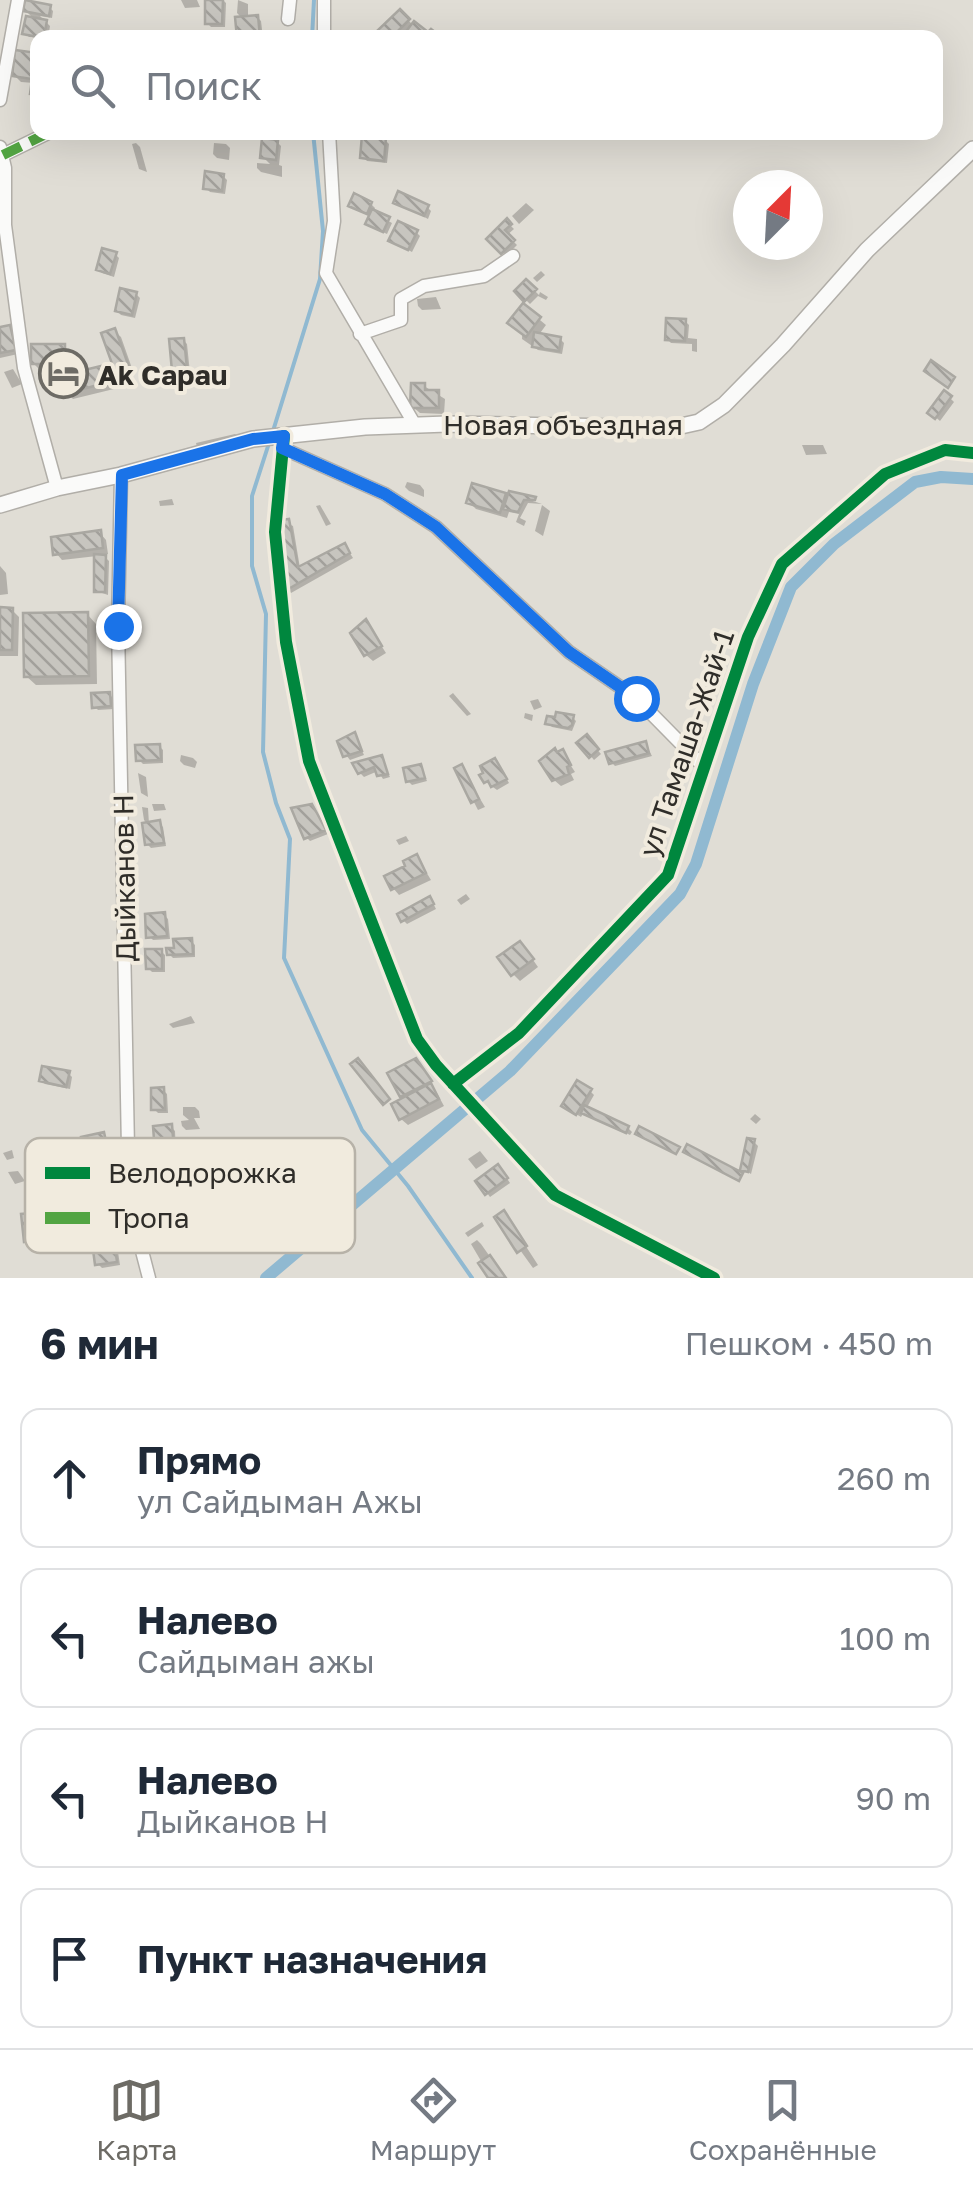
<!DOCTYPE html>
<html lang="ru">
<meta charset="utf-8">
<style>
:root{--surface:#fff;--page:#f2f2f3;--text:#1f2937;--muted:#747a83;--line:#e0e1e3;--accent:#6d6b65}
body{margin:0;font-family:"Golos Text",sans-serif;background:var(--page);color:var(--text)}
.compass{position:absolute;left:733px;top:170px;width:90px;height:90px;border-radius:50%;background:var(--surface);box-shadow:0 10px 40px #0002;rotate:24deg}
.stop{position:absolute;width:30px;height:30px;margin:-22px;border:8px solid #1a73e8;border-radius:50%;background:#fff}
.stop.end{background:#1a73e8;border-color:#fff;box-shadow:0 2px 10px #0008}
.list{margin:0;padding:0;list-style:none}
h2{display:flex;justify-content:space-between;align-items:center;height:130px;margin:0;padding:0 40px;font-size:42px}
h2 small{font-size:32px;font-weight:400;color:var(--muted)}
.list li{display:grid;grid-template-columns:65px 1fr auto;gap:30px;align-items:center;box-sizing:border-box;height:140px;margin:0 20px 20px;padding:0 20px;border:2px solid var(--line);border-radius:20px}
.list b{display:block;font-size:38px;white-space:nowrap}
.list p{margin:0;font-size:32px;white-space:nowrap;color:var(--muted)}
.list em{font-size:32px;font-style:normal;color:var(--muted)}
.icon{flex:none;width:55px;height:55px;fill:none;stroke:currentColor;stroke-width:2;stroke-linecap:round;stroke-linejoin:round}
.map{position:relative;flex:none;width:973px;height:1278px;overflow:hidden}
.search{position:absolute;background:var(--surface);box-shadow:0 10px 40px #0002;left:30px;right:30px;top:30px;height:110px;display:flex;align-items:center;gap:25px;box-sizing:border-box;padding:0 35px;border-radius:20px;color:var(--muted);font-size:38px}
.sheet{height:770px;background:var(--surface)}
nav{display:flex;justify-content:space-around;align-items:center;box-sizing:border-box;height:140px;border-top:2px solid var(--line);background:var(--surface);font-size:28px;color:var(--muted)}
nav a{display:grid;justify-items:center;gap:5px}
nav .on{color:var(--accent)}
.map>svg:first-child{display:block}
.shadow{fill:#0003}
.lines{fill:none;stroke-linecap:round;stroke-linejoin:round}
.stream{stroke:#90b9d1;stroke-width:4}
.canal{stroke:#90b9d1;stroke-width:12}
.building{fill:url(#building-back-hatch);stroke:#aaa8a2;stroke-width:2.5}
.minor-casing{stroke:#b1aea8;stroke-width:15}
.major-casing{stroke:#b1aea8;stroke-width:18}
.minor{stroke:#fafaf9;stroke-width:12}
.major{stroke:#fafaf9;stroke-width:15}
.quiet{stroke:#52a442;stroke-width:10;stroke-dasharray:20 10;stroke-linecap:butt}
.cycleway-casing{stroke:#f1ebde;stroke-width:19}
.cycleway{stroke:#00873e;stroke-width:12}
.route{stroke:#1a73e8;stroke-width:12}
.labels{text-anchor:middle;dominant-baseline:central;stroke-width:8;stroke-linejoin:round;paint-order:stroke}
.poi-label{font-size:28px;font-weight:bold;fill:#2f2d29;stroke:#f1ebde;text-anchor:start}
.street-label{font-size:28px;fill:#2f2d29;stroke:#f1ebde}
.key{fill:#f1ebde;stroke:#b7b2a8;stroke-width:2.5}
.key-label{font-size:28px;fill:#2f2d29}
</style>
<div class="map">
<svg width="973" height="1278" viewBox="0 0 973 1278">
<defs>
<pattern id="building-back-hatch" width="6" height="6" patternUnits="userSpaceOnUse" patternTransform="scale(2.5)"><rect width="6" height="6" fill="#c7c5bf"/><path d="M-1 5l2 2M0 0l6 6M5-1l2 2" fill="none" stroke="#a2a09b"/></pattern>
</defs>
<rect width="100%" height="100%" fill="#e0ddd5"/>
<path class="shadow" d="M181 0H197L200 7 185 8Z
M208 0H223L226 3 225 27H211L207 23Z
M238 0 248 4V18L257 17 261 21 263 38H239L243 19 237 13Z
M49 7 53 11 52 18 40 16 50 26 48 38 29 37 25 33 35 20 25 10Z
M400 12 414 26 437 38H405L410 31 407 29 398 38H388Z
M38 56V98L33 94 34 83 21 82 14 75Z
M385 140 389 144 387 163 367 161 363 157Z
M277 142 281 146 279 165 282 166V177L261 172 257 168V163L270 164 263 157Z
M136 143 140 147 147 172 139 169 132 144Z
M214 143 226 144 230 148 229 160 217 158 213 154Z
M223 176 227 180 225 194 210 192 206 188Z
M396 202 427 207 431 211 428 219Z
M526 203 534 210 519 224 512 216Z
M371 204 375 208 373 213 392 223 387 234 372 227 371 216 351 205Z
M507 222 514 229 507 235 517 245 506 256 489 239Z
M416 232 420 236 412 252 391 241Z
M115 254 119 258 114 277 102 273 98 269Z
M541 271 545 275 537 282 533 278Z
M526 282 539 295 540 292 548 297 546 300 538 296 530 304 517 291Z
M136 294 140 298 135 318 121 315 117 311Z
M436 297 441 309 422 310 418 306 417 299Z
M523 306 546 325 538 336 560 339 564 343 562 354 538 350 522 339Z
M685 321 689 325 688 338 697 339V352L692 351V344L671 343 667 339Z
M9 327 18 354 0 358V329Z
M114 331 121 337 134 374 124 378 118 371Z
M183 340 187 344 190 373 179 374 175 370Z
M64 346 71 353V365H66V370H40L33 363Z
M108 367 115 373 118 388 73 399 67 393Z
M13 369 22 384 12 388 4 372Z
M424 386 445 399 444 414 420 413 413 407Z
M950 398 954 402 940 421 931 413Z
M235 434 239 438 197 447 196 443Z
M802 445H823L827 454 806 455Z
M407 482 420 485 424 490V497L409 491 405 487Z
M511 494 542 504 528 503 520 518 526 521 524 526 516 522 519 514 509 512 507 518 476 509 469 502 505 496 509 500Z
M172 499 174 505 160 506 159 501Z
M320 505 331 524 326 526 316 506Z
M542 505 550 511 543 536 535 531Z
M284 522 293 526 300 568 348 550 353 558 291 593 288 590Z
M100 533 106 540 108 554 103 555 109 561 108 595 96 591 97 556 62 560 56 553Z
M0 566 6 573 8 594 0 595Z
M0 610H12L19 617 18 656H0Z
M87 614 96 624 97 684 36 685 26 676Z
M366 622 386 653 373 661 366 655Z
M453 693 471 714 467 716 449 696Z
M109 694 113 698 114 709 98 710 94 706Z
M538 699 542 707 534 710 530 701Z
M525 713 533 715 532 721 524 718Z
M573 718 576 721 572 731 552 727 548 723Z
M355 735 364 755 350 760 346 755Z
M587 738 601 754 594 760 580 743Z
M645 743 652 756 615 766 611 762Z
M159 746 163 750V763L143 764 139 760Z
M562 752 575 772 571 774 574 780 561 786 554 780Z
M181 755 193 758 197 762 195 768 184 765 180 761Z
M381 758 390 777 383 779 378 771 364 777 360 773Z
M499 765 509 783 497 790 486 782Z
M421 766 427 781 412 785 408 781Z
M461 767 485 807 478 810 457 769Z
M138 773 146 777 148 797 141 793Z
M152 804H164L166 810 154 811Z
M142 807 148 808 149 824 159 823 163 827 166 846 151 848 147 844 148 825 144 820Z
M315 811 328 834 310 841 306 837Z
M406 836 409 841 399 845 396 840Z
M417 857 431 880 399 895 393 888Z
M466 894 470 899 461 905 457 900Z
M433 903 436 909 407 924 403 920Z
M164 915 168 919 170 939 153 940 149 936Z
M191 941 195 945V957L173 958 169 954Z
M526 950 538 967 520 981 513 974Z
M161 951 165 955V972H152L148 968Z
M191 1016 195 1023 173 1028 169 1024Z
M421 1064 444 1106 408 1125 401 1119 404 1100 391 1074Z
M68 1073 72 1077 70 1089 45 1084 41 1080Z
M163 1090 167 1094 168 1113H158L154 1109Z
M590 1091 594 1095 586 1109 628 1128 632 1132 630 1135 584 1112 581 1117 568 1109Z
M183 1107H195L199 1111 200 1118H194L200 1129 186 1130 182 1126 181 1121 189 1120 183 1115Z
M755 1114 761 1119 756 1124 750 1119Z
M171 1127 175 1131 176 1154 162 1156 158 1152Z
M103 1135 110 1149 91 1154 87 1150Z
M754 1142 758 1146 751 1174 743 1169Z
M12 1150 14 1158 7 1160 3 1153Z
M480 1151 488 1161 476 1169 468 1159Z
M18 1171 25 1181 15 1184 8 1172Z
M502 1171 510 1183 490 1197 487 1193Z
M507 1217 538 1265 533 1268 497 1218Z
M482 1222 484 1226 468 1237 465 1233Z
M477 1240 481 1244 505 1278H491L471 1244Z
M113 1241 117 1245 120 1265 102 1268 98 1264Z"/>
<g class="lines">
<path class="stream" d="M312 38 314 0
M273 431 320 279 323 231 313 132
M270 440 252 496V566L266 614 263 752 276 803 290 839 284 958 362 1130 408 1186 472 1278"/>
<path class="canal" d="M266 1278 510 1071 680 894 696 864 753 684 791 587 834 544 915 482 941 477 973 479"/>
</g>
<path class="building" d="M25 0 51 5 49 16 23 11Z
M205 0H223L222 24H205Z
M400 9 410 19 391 38H385L378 30Z
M258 15 260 38H237L235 17Z
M26 16 47 20 44 38 22 34Z
M414 21 428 32 431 29 435 32 431 38H401Z
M15 50 38 53V95L30 94 32 79 12 76Z
M362 135 386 137 384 161 360 158Z
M262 138 278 140 276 160 260 158Z
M205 171 224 174 222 191 203 189Z
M398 191 429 205 424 216 393 203Z
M354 193 372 202 367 214 348 206Z
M372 209 390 217 383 232 365 224Z
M507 218 512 224 505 230 515 240 501 254 486 239Z
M398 221 418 230 408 250 388 241Z
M102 248 117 252 110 274 96 270Z
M526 279 537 289 524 302 514 291Z
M120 288 137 292 132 315 115 311Z
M523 303 541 317 526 337 507 323Z
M666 318 686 319 685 341 665 340Z
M10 325 16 350 0 353V327Z
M115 328 129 367 115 372 101 333Z
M534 332 561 337 559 351 532 347Z
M184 338 187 369 172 371 169 339Z
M31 344H65V359H60V364H31Z
M931 360 955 377 948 388 924 371Z
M109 364 113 381 64 394 60 376Z
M411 383H425V390H439V408H410Z
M944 390 952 396 935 419 927 413Z
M472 483 506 493 500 513 466 503Z
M509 491 536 497 535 500H524L518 512 503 509Z
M289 519 298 567 345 543 350 553 285 591 281 520Z
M101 530 103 548 53 555 51 537Z
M94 554 106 555 105 592H94Z
M0 607 13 608 12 650H0Z
M88 612 89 676 24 677 23 613Z
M366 619 382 646 364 656 350 633Z
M110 692 111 706 92 708 91 693Z
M556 712 574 715 572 725 568 728 545 724 547 716 555 717Z
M355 732 362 751 343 757 337 741Z
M587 734 599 749 589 758 576 743Z
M646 741 649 753 609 764 605 752Z
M160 744 161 760 136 761 135 745Z
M555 748 557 752 563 749 571 765 567 767 569 774 552 781 539 761Z
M382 755 388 774 377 776 374 767 358 774 352 763Z
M495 758 507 779 491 787 488 781 484 783 479 775 483 773 480 766Z
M421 764 425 778 406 782 403 768Z
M462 764 479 799 471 803 454 768Z
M312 804 326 830 304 839 291 808Z
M160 820 164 843 145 845 142 823Z
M417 854 426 873 391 890 384 876 405 866 403 861Z
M430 896 434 904 401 922 397 914Z
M165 912 167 936 146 938 145 914Z
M192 938 193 954 167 955 166 948H174L173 939Z
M520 941 534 959 511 976 497 957Z
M145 949H162V969H146Z
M358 1058 390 1099 383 1105 350 1064Z
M416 1058 432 1081 400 1097 387 1073Z
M42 1066 70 1071 66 1087 39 1081Z
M577 1080 592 1089 576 1115 561 1106Z
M431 1083 439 1099 399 1120 391 1104Z
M164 1087 165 1110H151V1088Z
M584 1105 629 1126 626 1133 581 1113Z
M172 1124 174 1151 155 1153 153 1126Z
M639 1126 680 1147 676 1154 635 1134Z
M104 1132 107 1146 84 1151 81 1137Z
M747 1138 755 1139 748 1172 740 1170Z
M687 1144 743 1173 739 1181 683 1152Z
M498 1164 508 1178 485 1195 475 1181Z
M504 1210 527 1246 517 1253 494 1217Z
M32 1213 38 1239 24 1242 21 1214Z
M114 1238 117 1262 95 1265 92 1242Z
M490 1255 506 1278H488L478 1263Z"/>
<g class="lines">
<defs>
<path id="minor" d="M288 19 290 0
M324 38V0
M0 100 18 0
M329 132 334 221 326 273 415 425
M0 147 5 168V225L24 368 57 488
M3 155 50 132
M360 334 401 320V299L424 286 484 276 513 256
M284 436 275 532 286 642 309 761 417 1039 436 1065 555 1195 714 1278
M282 448 385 494 436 527 569 652 636 698 704 767
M121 475 118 626 129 1201 149 1278
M453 1084 519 1033 668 875 748 637 782 564 885 474 945 450 973 453"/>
<path id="major" d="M0 505 57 488 121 475 253 439 365 427 447 424 672 428 699 422 724 405 783 345 867 250 973 149"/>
</defs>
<use href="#minor" class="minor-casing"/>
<use href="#major" class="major-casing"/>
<use href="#minor" class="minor"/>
<use href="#major" class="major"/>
<path class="quiet" d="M3 155 50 132"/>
<defs>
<path id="cycleway" d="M284 436 275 532 286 642 309 761 417 1039 436 1065 555 1195 714 1278
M453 1084 519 1033 668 875 748 637 782 564 885 474 945 450 973 453"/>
</defs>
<use href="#cycleway" class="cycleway-casing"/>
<use href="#cycleway" class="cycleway"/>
</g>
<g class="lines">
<path class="route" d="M118 626 122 475 253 439 284 436 282 448 385 494 436 527 569 652 636 698"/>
</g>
<defs>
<symbol id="hotel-ring" viewBox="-11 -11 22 22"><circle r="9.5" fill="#f1ebde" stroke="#6d6b65" stroke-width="1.5"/><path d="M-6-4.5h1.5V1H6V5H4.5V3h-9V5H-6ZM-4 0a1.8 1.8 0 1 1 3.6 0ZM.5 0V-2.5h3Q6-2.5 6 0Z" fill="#6d6b65"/></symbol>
</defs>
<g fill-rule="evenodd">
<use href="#hotel-ring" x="36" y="346" width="55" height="55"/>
</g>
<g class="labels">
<g class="poi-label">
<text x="98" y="374">Ak Capau</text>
</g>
<g class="street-label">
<text x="563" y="424">Новая объездная</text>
<text transform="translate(686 743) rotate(-71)">ул Тамаша-Жай-1</text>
<text transform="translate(124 878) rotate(-91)">Дыйканов Н</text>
</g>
</g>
<rect x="25" y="1138" width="330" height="115" rx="15" class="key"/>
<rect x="45" y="1167" width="45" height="12" fill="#00873e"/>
<rect x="45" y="1212" width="45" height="12" fill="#52a442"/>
<g class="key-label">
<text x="108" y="1183">Велодорожка</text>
<text x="108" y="1228">Тропа</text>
</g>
</svg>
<svg class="compass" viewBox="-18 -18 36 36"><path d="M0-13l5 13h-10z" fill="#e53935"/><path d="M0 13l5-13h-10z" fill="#747a83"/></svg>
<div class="stop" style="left:636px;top:698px"></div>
<div class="stop end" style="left:118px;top:626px"></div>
<div class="search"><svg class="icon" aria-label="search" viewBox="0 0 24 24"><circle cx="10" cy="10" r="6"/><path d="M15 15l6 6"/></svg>Поиск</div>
</div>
<section class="sheet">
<h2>6 мин<small>Пешком · 450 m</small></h2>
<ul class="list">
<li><svg class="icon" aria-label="ahead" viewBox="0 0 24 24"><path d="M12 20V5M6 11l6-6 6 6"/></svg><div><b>Прямо</b><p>ул Сайдыман Ажы</p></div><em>260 m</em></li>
<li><svg class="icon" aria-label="left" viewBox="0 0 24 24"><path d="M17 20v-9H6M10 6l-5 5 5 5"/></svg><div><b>Налево</b><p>Сайдыман ажы</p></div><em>100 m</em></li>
<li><svg class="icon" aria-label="left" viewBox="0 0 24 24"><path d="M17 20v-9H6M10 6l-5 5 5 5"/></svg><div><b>Налево</b><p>Дыйканов Н</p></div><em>90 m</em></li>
<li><svg class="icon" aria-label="arrive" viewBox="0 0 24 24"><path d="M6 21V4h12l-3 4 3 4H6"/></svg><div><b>Пункт назначения</b></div></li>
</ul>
</section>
<nav>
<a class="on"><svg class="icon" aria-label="map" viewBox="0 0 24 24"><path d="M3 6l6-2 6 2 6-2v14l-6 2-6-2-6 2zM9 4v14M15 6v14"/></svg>Карта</a>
<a><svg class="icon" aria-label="directions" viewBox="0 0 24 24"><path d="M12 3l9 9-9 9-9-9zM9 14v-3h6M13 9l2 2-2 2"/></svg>Маршрут</a>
<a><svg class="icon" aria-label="saved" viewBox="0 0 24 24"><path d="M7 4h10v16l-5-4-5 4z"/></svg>Сохранённые</a>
</nav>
